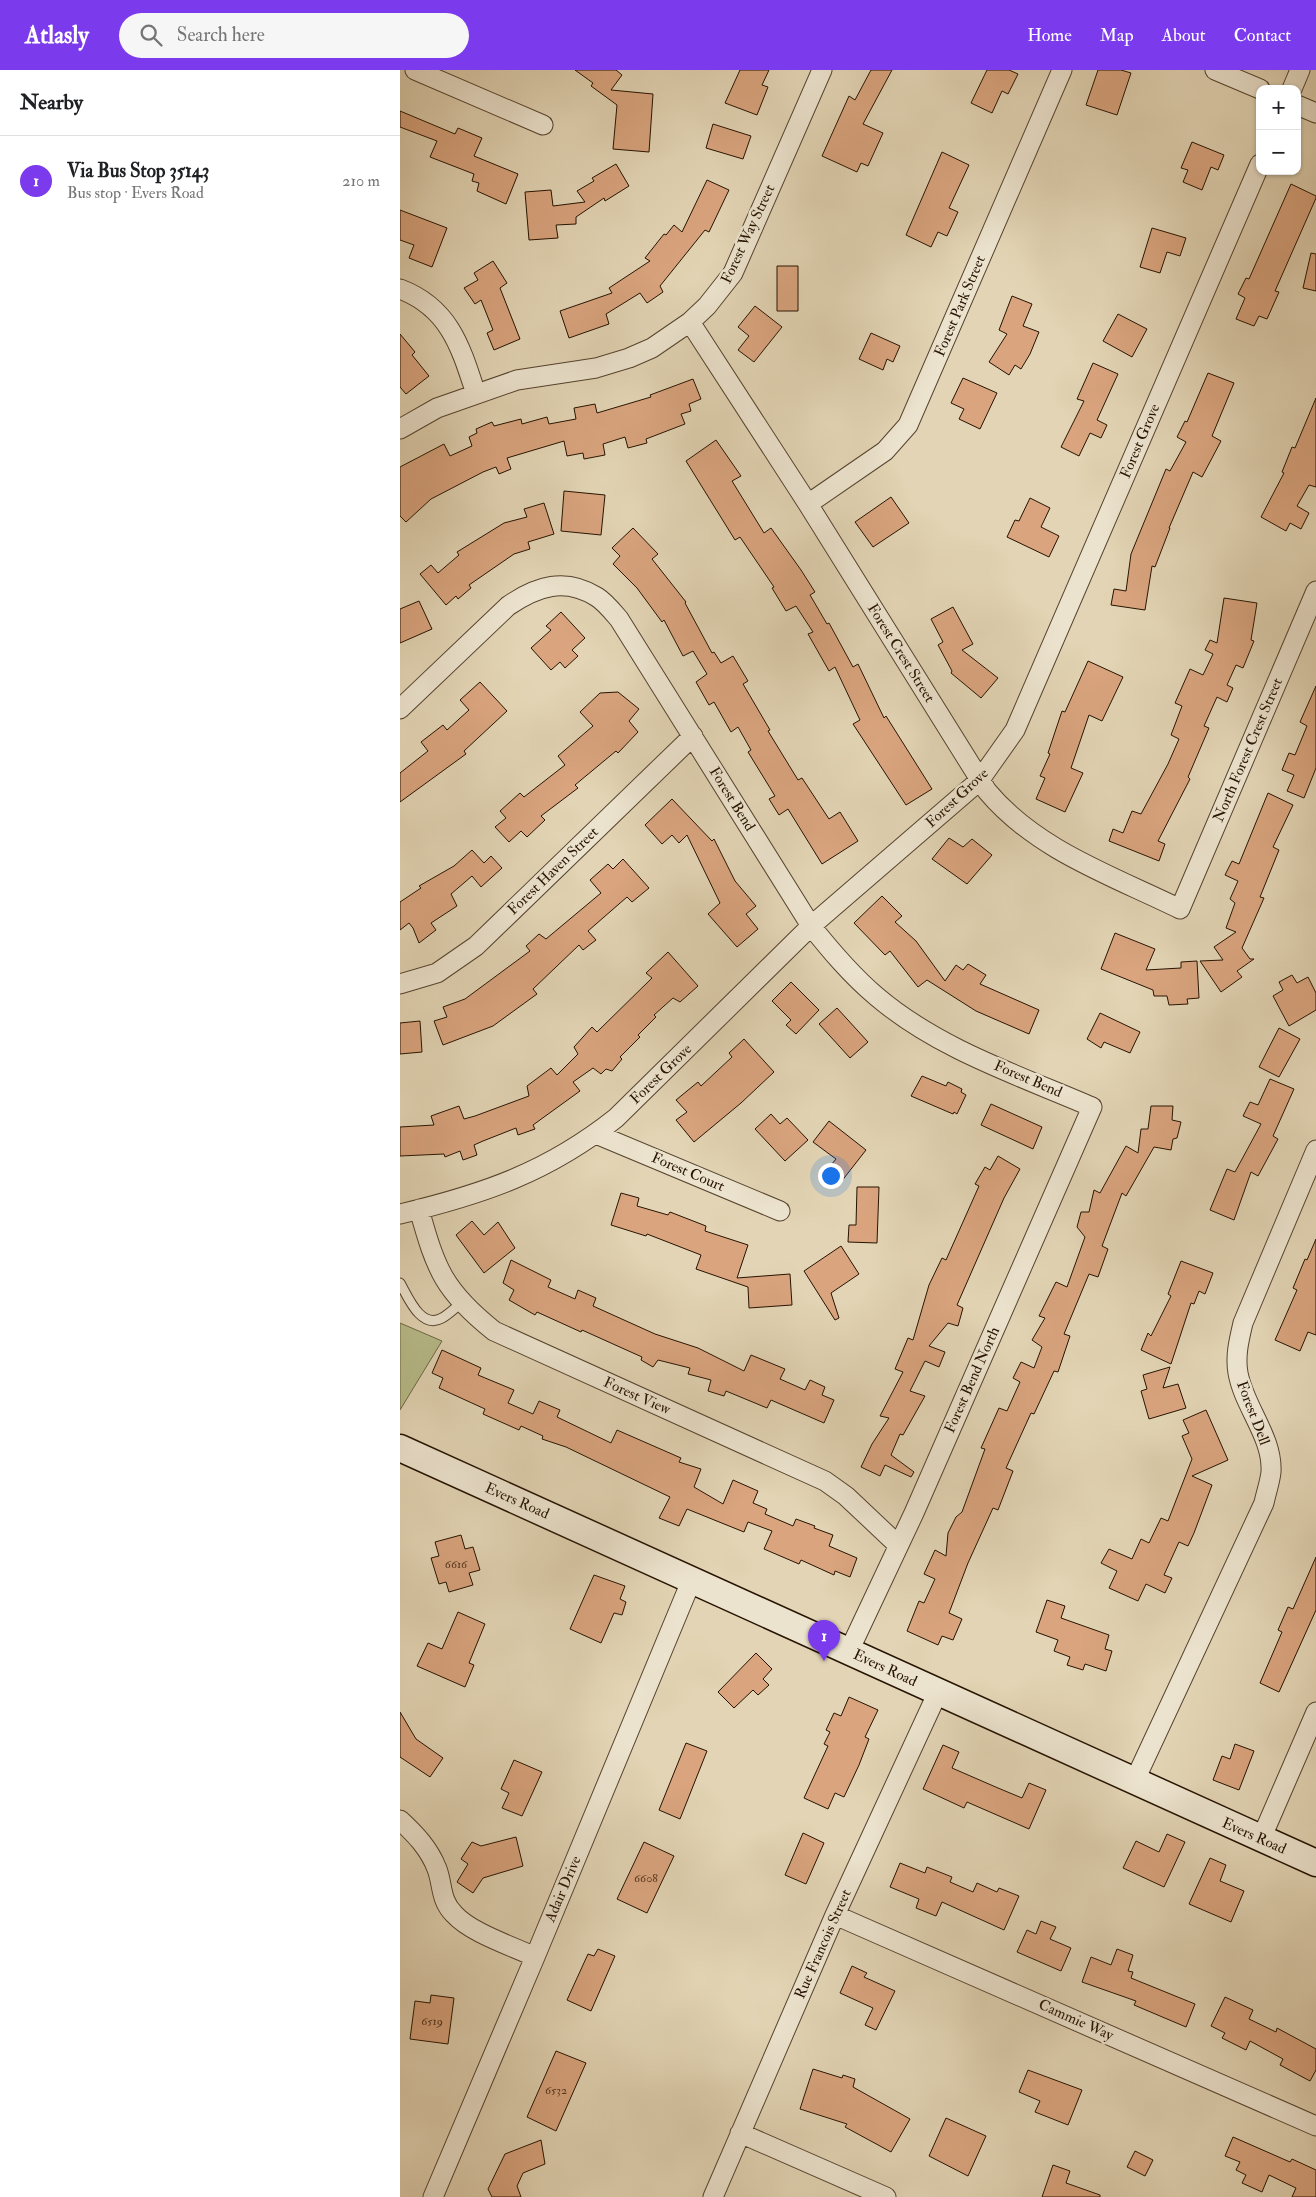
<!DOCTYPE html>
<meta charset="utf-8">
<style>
:root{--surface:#fff;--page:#f6f6f6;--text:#202124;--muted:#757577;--line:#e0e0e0;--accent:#7c3aed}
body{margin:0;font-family:"IM FELL Double Pica",serif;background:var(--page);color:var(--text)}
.controls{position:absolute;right:15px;top:15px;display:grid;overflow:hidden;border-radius:10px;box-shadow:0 1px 4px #0004}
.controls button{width:45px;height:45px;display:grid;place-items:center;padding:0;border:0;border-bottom:1px solid var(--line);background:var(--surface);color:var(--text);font:25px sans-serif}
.you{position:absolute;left:430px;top:1105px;width:18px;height:18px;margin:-12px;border:4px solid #fff;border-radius:50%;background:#1a73e8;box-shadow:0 0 0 8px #1a73e833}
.badge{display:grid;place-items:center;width:32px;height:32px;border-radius:50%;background:var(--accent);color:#fff;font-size:16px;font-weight:700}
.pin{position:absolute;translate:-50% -41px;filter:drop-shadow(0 1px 2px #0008)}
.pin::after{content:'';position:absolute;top:26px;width:18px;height:15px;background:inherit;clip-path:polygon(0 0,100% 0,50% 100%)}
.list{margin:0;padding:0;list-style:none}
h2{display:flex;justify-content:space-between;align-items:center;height:65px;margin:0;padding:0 20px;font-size:21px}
h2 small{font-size:16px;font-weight:400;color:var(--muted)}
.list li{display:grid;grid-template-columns:32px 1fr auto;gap:15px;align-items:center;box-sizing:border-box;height:90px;padding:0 20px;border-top:1px solid var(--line)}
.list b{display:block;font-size:19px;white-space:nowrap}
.list p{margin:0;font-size:16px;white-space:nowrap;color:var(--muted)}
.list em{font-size:16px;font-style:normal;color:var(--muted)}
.icon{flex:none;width:28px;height:28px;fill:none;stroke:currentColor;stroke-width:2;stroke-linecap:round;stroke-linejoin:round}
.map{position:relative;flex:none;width:916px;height:2127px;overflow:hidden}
header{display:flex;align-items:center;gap:30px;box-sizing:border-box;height:70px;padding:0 25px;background:var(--accent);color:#fff}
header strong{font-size:24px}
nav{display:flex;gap:28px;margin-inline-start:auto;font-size:18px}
.search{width:350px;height:45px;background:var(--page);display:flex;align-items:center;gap:12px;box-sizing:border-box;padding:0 18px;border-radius:28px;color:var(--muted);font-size:19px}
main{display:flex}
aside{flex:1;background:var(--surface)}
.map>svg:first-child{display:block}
.green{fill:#b7bc8a;stroke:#6e6846}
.building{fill:#d9a47e;stroke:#261301}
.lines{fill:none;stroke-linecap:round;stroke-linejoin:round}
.service-casing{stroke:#55432e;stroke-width:11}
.minor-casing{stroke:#55432e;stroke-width:21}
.secondary-casing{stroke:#261301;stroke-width:29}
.service{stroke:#ece3ce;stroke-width:9}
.minor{stroke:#ece3ce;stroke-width:19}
.secondary{stroke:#ece3ce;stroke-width:26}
.labels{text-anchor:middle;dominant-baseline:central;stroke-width:5;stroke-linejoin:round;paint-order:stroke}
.number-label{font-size:12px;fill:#533720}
.street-label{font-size:15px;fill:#261301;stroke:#ece3ce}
</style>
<header>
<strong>Atlasly</strong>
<div class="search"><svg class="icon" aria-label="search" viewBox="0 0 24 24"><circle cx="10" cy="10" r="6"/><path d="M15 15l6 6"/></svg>Search here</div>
<nav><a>Home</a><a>Map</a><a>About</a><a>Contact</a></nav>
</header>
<main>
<aside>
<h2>Nearby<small></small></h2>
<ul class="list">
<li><span class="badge">1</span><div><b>Via Bus Stop 35143</b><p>Bus stop · Evers Road</p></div><em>210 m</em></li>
</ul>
</aside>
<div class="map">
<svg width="916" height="2127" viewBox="0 0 916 2127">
<rect width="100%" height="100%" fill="#e2d4b4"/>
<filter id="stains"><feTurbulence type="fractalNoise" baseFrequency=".004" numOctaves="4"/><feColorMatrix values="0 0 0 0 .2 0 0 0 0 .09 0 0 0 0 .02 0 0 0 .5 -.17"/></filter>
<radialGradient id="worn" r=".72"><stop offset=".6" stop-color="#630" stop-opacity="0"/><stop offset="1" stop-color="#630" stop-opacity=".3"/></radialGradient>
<path class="green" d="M0 1253 42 1271 0 1340Z"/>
<path class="building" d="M175 0H216L222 5 211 20 253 24 249 82 213 79 217 35 191 16 193 13Z
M340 0H369L362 15 368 17 357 45 325 33Z
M471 0H492L463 54 483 63 468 96 461 93 457 102 422 86 449 26 455 30Z
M587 0H609L618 4 608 24 602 21 592 43 571 33Z
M698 0H721L731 3 717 45 686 35Z
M0 41 55 64 58 58 82 68 74 86 118 104 106 134 77 121 79 113 72 111 74 104 30 87 37 71 0 57Z
M313 54 351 66 343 89 306 78Z
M792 72 824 85 818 100 811 97 802 120 783 112 788 100 781 98Z
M542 82 569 95 549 138 558 142 547 166 538 162 531 177 506 165Z
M216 94 229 116 205 131 204 128 176 147V154L156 155 158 168 129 170 125 122 151 120 153 136 185 132 177 121 194 111 192 108Z
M307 110 329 120 309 162 305 160 260 216 263 222 247 233 240 223 206 244 209 254 169 268 160 241 212 223 209 218 250 191 245 188 264 164 266 165 274 155 282 162Z
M891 114 916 126V128L875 221 879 222 867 249 859 246 854 256 836 249 845 228 838 224 846 208 849 209Z
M0 140 47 158 32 197 9 188 14 175 0 170Z
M752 158 786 168 780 186 767 182 760 203 740 197Z
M911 183 916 184V221L903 218Z
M93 191 107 213 100 218 120 269 94 280 87 263 93 260 81 230 75 234 64 218 78 210 74 203Z
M377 196H398V241H377Z
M612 226 632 234 623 256 639 262 630 284 621 299 615 295 609 305 589 292 607 264 599 260Z
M355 236 382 257 354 292 338 280 349 266 338 257Z
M718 244 747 259 732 287 703 271Z
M471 263 500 276 493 292 487 289 483 300 459 289Z
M0 264 15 282 12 285 29 306 6 324 0 317Z
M693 293 718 304 697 350 707 355 701 368 690 363 679 386 661 377 684 331 677 329Z
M808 303 834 313 812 366 821 371 802 407 793 402 769 458H770L755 497 752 496 745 540 711 535 714 519 726 521 731 484 766 399 770 401 786 372 777 367 785 351 787 352Z
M563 308 597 323 580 359 559 349 564 339 551 333Z
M293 309 301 329 289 334 291 341 281 344 285 354 246 369 247 373 228 378 225 367 203 374 205 385 184 389 183 383 167 386 164 371 107 388 111 399 99 404 96 397 83 402 31 429 6 452 0 446V397L44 374 50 386 72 376 69 367 77 363 76 359 92 352 94 356 121 349 122 354 147 347 149 354 176 349 174 338 195 334 197 343 251 327 250 325Z
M916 328V417L909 415 897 436 909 443 901 459 890 453 886 461 861 447 884 403 882 402 892 377 895 378Z
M316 370 341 406 332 411 364 463 371 458 401 500 415 522 410 525 427 554 429 553 453 597 458 594 484 648 486 646 532 719 506 735 453 654 460 650 435 597 429 601 408 564 413 562 396 536 386 541 372 518 374 517 340 467 335 470 286 391Z
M164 421 205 425 201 465 161 461Z
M491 427 509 453 473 477 455 452Z
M630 428 650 438 641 457 659 466 649 487 607 467 615 450 619 451Z
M144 433 154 464 128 472 130 479 114 484 69 515 71 518 58 529 56 526 46 535 20 504 31 495 38 503 59 485 57 482 104 453 127 447 124 439Z
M233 458 258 484 252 489 286 532 285 533 312 583 314 582 321 593 333 586 348 611 343 614 370 660 368 661 398 710 402 708 429 749 440 742 458 771 422 794 388 739 379 745 369 729 375 726 348 682 351 680 338 657 331 662 314 632 309 635 296 612 307 604 293 581 283 586 264 550 262 552 237 518 213 494 220 486 212 478Z
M824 528 857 533 851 570 854 571 843 598 836 595 827 615 833 618 827 632 817 627 804 656 809 658 788 707 790 709 758 771 765 774 759 791 709 771 713 759 723 763 732 741 741 744 768 694 779 669 771 665 782 636 775 633 790 599 803 605 813 584 805 580 810 570 817 573Z
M19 531 32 559 0 573V539Z
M553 537 573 574 562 580 598 608 581 628 551 603 552 601 538 575 543 572 531 549Z
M161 542 185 568 172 580 178 586 165 598 160 592 151 600 131 578 151 560 146 556Z
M688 591 723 607 702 651 689 645 671 698 683 703 665 742 636 729 645 708 640 706 650 684 648 683 662 641 665 642Z
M80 612 107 641 64 681 66 684 0 732V703L28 681 21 672 43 655 47 660 69 640 60 630Z
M916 616V698L904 728 887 721 894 705 882 700 889 683 895 685 907 656 900 652Z
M218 622 239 639 229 651 238 662 218 683 216 681 175 715 178 718 141 746 145 750 127 767 121 761 109 772 95 757 106 748 100 741 120 723 124 727 165 695 158 686 193 656 180 642 200 623Z
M868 723 893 735 873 777 879 780 860 827 864 828 842 878 850 889H854L837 901 842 907 821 922 800 891 823 890 814 877 836 862 826 858 835 833 830 829 838 811 825 805 832 791 839 794Z
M272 729 312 771 314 769 335 811 356 836 346 844 358 859 337 877 308 844 320 833 287 765 279 773 272 765 262 774 245 755Z
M549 768 563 777 572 769 592 785 567 814 532 789Z
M72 780 84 793 91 786 102 798 81 817 72 806 51 824 57 836 31 853 36 860 19 873 13 858 9 853 0 860V832L21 818 19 816 54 796Z
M223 789 249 818 232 832 227 827 188 861 196 870 183 880 179 875 133 919 137 924 93 956 43 975 34 951 47 947 43 937 65 929 130 881 126 876 139 864 146 869 201 823 190 810 208 794 213 799Z
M482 826 502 846 495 852 516 871 545 911 556 895 563 900 568 894 586 905 580 914 639 940 629 964 576 941 527 910 518 917 490 881 485 885 454 853Z
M715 863 755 879 746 900 781 898V892L797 891 799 928 787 929 788 934 769 935 767 926H754L753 920 701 899Z
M268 882 298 916 280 932 273 928 254 945 256 947 238 965 240 967 220 987 222 989 212 1001 206 999 201 1004 193 998 173 1012 180 1021 133 1055 135 1059 118 1065 116 1058 83 1071 74 1075 77 1085 63 1090 60 1081 45 1087 44 1084 0 1086V1057L34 1055 31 1046 59 1036 64 1049 75 1046 129 1026 127 1016 151 998 157 1005 178 984 174 977 192 957 197 962 252 908 246 903Z
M892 905 897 913 908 907 916 923V940L889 956 873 926 883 920 879 912Z
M391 912 419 940 396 964 386 955 391 950 372 931Z
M437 938 468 972 450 988 419 954Z
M700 943 740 962 730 983 704 972 701 978 687 969Z
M20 951 22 982 0 984V953Z
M879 958 900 969 879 1007 859 997Z
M344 969 374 1002 341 1033 294 1072 276 1050 287 1042 276 1030 298 1012 301 1016 332 987 329 983Z
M522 1006 546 1016 548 1012 562 1019 561 1022 566 1025 557 1044 554 1042 553 1044 511 1026Z
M870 1009 894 1019 873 1066 878 1069 858 1106 851 1102 834 1150 810 1140 827 1099 835 1102 861 1054 843 1046 850 1032 858 1035Z
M591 1034 642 1057 633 1079 581 1055Z
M751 1036H773L772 1050 781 1052 777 1068 773 1069 771 1080 754 1077 726 1126 722 1123 702 1176 708 1179 698 1207 689 1204 664 1264 670 1266 658 1302 654 1301 634 1344 631 1343 606 1398 613 1401 598 1440 593 1438 568 1493 549 1543 562 1549 553 1570 542 1566 538 1575 507 1561 519 1531 524 1533 535 1509 524 1504 535 1480 546 1486 548 1463 556 1447 562 1442 585 1379 581 1378 599 1338 607 1341 620 1312 613 1308 621 1292 634 1298 642 1277 632 1270 645 1248 639 1246 656 1212 667 1217 685 1167 677 1157 681 1142H689L694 1120 700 1123 726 1076 738 1083 741 1059H748Z
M371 1044 380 1054 387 1048 408 1070 385 1091 355 1059Z
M429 1051 466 1080 441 1112 427 1100 436 1089 413 1072Z
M598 1086 620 1099 604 1128 557 1235 563 1238 558 1256 548 1253 529 1276 545 1282 539 1297 525 1291 510 1321 525 1326 503 1365 500 1364 491 1385 514 1402 511 1407 485 1395 480 1406 461 1397 472 1374 489 1348 480 1346 503 1302 495 1299 508 1268 513 1270 529 1215 542 1188 546 1190 579 1116 575 1114 585 1097 590 1100Z
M457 1117H479L477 1173 448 1172 449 1155H456Z
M221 1123 239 1128 237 1136 268 1145 270 1142 306 1156 305 1161 348 1175 337 1208 390 1204 392 1235 349 1238 348 1217 296 1199 301 1185 247 1164 246 1166 211 1155Z
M72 1151 84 1165 98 1152 115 1178 84 1203 56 1165Z
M916 1169V1265L908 1262 900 1281 875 1270 897 1220 893 1218 905 1189 907 1190Z
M441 1176 459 1204 431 1223 439 1248 435 1250 404 1201Z
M111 1190 151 1210 148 1217 175 1229 178 1220 196 1228 193 1236 255 1264 298 1278 344 1301 351 1285 385 1299 380 1309 405 1320 410 1310 425 1317 422 1325 434 1330 424 1353 371 1330 367 1338 326 1321 324 1326 308 1321 311 1310 288 1304 290 1298 258 1290 253 1297 241 1290 242 1287 182 1260 181 1262 137 1242 135 1245 109 1230 114 1220 103 1213Z
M781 1191 813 1203 805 1224 799 1221 794 1234 791 1233 771 1294 741 1280 748 1263 751 1266 771 1226 768 1224Z
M42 1280 81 1298 78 1305 114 1320 108 1333 133 1344 139 1331 160 1340 157 1347 211 1373 217 1360 281 1388 279 1392 301 1399 294 1417 323 1434 333 1410 358 1421 353 1433 367 1439 365 1444 393 1456 396 1449 415 1456 414 1458 433 1465 429 1476 457 1488 450 1507 435 1501 434 1505 401 1490 399 1494 364 1479 372 1461 348 1452 344 1462 287 1439 279 1456 259 1448 270 1427 166 1377 142 1369 143 1366 121 1356 119 1360 83 1344 85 1339 39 1318 43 1308 32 1303Z
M770 1297 763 1318 778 1314 786 1338 749 1349 741 1321 747 1319 743 1305Z
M806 1340 828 1390 792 1406 812 1415 794 1463 788 1476 779 1472 764 1505 772 1508 765 1523 746 1514 738 1531 709 1518 717 1501 701 1493 709 1479 732 1489 741 1469 749 1473 761 1448 768 1451 792 1389 782 1366 789 1363 783 1350Z
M61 1465 65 1479 73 1477 80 1500 69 1503 73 1515 49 1522 46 1512 39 1514 31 1488 39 1486 35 1472Z
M916 1487V1540L879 1622 860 1613 882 1562 878 1560 888 1537 893 1539Z
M194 1505 225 1516 220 1529 226 1532 222 1545 214 1543 201 1573 170 1559Z
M647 1530 665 1536 661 1548 709 1565 705 1579 712 1581 706 1601 685 1594 683 1600 667 1595 670 1587 654 1581 658 1570 636 1562Z
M58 1542 85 1554 69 1593 74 1595 65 1617 17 1596 28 1573 42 1579Z
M356 1583 372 1599 363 1609 369 1615 358 1625 353 1620 334 1638 318 1622Z
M449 1627 478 1640 465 1667 469 1669 459 1695 444 1727 435 1723 428 1739 404 1728 428 1676 424 1674 430 1662 426 1660 434 1643 441 1646Z
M0 1642 16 1669 43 1688 30 1707 0 1687Z
M286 1673 307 1681 280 1749 259 1740Z
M835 1674 854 1681 839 1720 813 1710 822 1686 830 1689Z
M543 1675 559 1682 552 1698 598 1718 622 1728 629 1713 646 1720 629 1759 567 1732 564 1738 523 1719Z
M114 1690 142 1702 122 1746 102 1738 109 1723 101 1719Z
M403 1763 424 1773 406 1814 385 1805Z
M767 1764 785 1772 764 1817 723 1798 736 1771 759 1782Z
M116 1767 123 1796 83 1808 73 1823 57 1812 68 1794 61 1789 72 1772 81 1776Z
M244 1772 274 1786 247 1843 217 1829Z
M810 1788 826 1795 820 1811 844 1821 831 1852 789 1834Z
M500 1793 525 1803 527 1797 552 1807 550 1812 573 1822 577 1813 597 1822 599 1818 619 1826 604 1860 542 1832 536 1846 516 1838 519 1829 490 1817Z
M641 1851 656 1857 650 1869 671 1878 661 1901 617 1882 627 1860 636 1864Z
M198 1879 215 1886 191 1941 167 1930 188 1884 194 1886Z
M717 1879 733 1885 728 1901 733 1902 731 1908 795 1934 786 1957 734 1935 736 1931 682 1912 691 1887 711 1895Z
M452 1896 467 1903 464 1907 495 1921 476 1960 465 1955 473 1938 440 1923Z
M31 1925 54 1928 48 1974 10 1969 15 1931 30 1933Z
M825 1927 853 1940 849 1949 876 1962 877 1958 916 1979V2000L910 2011 880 1995 883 1989 850 1971 846 1980 822 1968 825 1963 811 1956Z
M156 1981 186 1993 156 2061 127 2047Z
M413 1999 442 2008 443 2005 455 2009 453 2017 510 2049 491 2082 445 2057 447 2054 400 2039Z
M628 2000 682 2020 668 2055 635 2042 640 2031 619 2022Z
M546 2048 586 2066 568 2106 529 2086Z
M833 2067 890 2092 892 2089 916 2100V2127H892L896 2118 869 2105 862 2122 842 2113 846 2105 836 2100 840 2092 825 2086Z
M141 2070 145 2094 123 2103 117 2116 121 2127H92L88 2119 105 2084Z
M735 2081 753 2090 745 2106 727 2097Z
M653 2095 670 2101 666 2113 700 2125V2127H642Z"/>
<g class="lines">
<defs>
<path id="service" d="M0 1213C8 1227 21 1260 42 1248 49 1244 55 1238 61 1233"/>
<path id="minor" d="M15 0 143 55
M815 0 860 19
M892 19 900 0
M897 35 916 43
M0 219C50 238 61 278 76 324
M290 252 408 434 587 721C636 780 713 806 780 839L916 521
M0 359 37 338 117 310 196 298 229 288 252 278 290 252 307 236 333 203 422 0
M408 434 485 381 508 355 662 0
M0 639 108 536C137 516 165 507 197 527 205 532 213 542 219 549L411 856C431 881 451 905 476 926 538 979 618 1005 692 1037L514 1443 449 1581
M0 914 37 903 76 876 293 666
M196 1064 380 1141
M19 1139C36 1200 44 1221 94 1261L425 1411 446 1426 498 1475
M0 1144C84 1124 148 1102 216 1048L411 856 579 711 615 660 860 94
M734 1712 864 1433C866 1423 870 1412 871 1402 873 1367 844 1337 838 1303 835 1286 839 1270 843 1253L916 1080
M0 1750C15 1764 29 1778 37 1799 43 1815 40 1830 54 1844 71 1863 112 1876 135 1887
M861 1769 916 1642
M435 1845 916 2056
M340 2063 486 2127
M33 2127 135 1887 292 1509
M313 2127 435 1845 538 1622"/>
<path id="secondary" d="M0 1378 916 1793"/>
</defs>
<use href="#service" class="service-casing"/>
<use href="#minor" class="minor-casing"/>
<use href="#secondary" class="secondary-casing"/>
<use href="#service" class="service"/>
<use href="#minor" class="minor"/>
<use href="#secondary" class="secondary"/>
</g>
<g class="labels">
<g class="number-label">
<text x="56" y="1494">6616</text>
<text x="246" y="1808">6608</text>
<text x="32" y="1951">6519</text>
<text x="156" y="2020">6532</text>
</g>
<g class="street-label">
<text transform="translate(348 164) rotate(-65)">Forest Way Street</text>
<text transform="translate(560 236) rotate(-67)">Forest Park Street</text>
<text transform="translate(740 371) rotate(-67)">Forest Grove</text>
<text transform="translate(501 583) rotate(58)">Forest Crest Street</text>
<text transform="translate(848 680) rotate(-67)">North Forest Crest Street</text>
<text transform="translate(557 728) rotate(-43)">Forest Grove</text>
<text transform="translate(332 729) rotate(58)">Forest Bend</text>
<text transform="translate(153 801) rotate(-44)">Forest Haven Street</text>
<text transform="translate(261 1004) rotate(-44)">Forest Grove</text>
<text transform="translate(628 1009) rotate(23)">Forest Bend</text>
<text transform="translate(288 1102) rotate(23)">Forest Court</text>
<text transform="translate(572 1310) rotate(-66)">Forest Bend North</text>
<text transform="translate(237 1326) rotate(24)">Forest View</text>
<text transform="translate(853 1343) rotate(69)">Forest Dell</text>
<text transform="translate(117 1431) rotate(24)">Evers Road</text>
<text transform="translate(485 1598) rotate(25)">Evers Road</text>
<text transform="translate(854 1766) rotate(24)">Evers Road</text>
<text transform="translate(163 1819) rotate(-67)">Adair Drive</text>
<text transform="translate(423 1874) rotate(-66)">Rue Francois Street</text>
<text transform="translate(676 1950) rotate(24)">Cammie Way</text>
</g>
</g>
<rect width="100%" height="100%" filter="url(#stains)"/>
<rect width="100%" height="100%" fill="url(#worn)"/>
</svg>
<div class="controls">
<button>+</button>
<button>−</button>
</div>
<div class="you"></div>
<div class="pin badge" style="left:424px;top:1591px">1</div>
</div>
</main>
